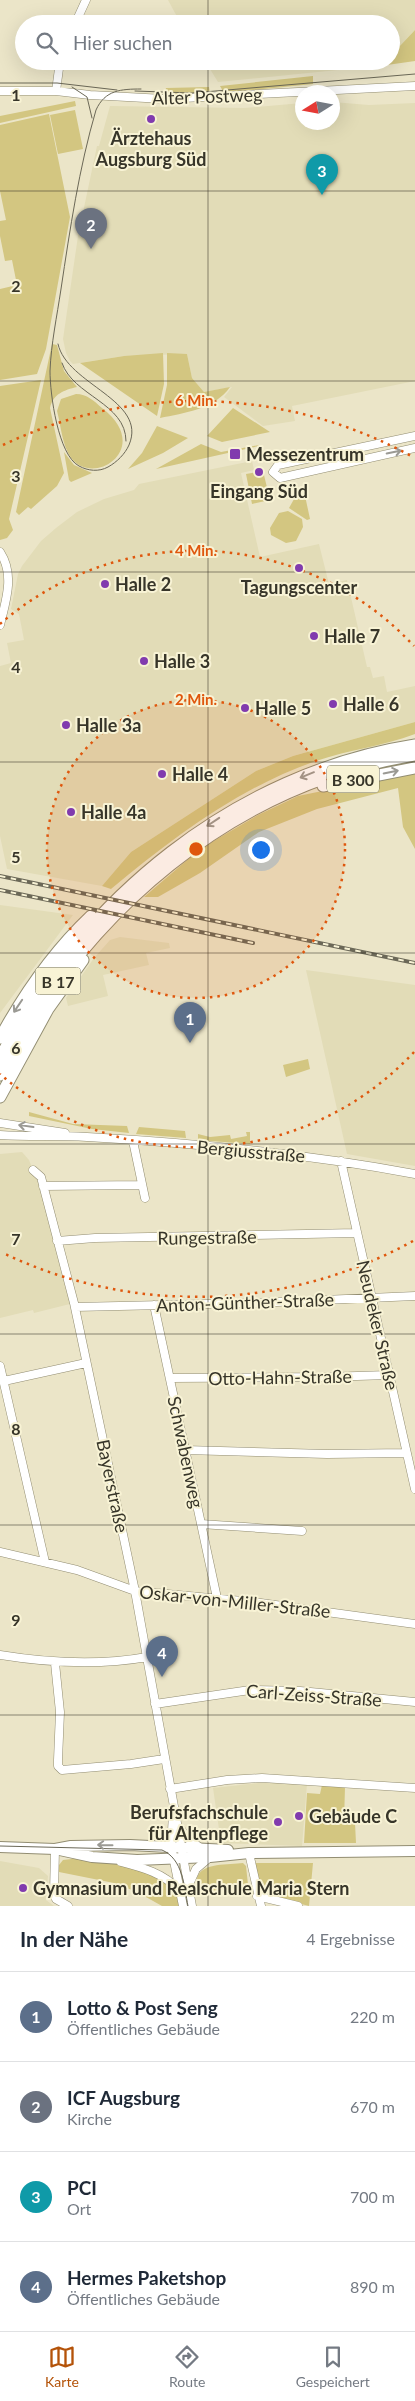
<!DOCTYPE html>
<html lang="de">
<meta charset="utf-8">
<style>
:root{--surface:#fff;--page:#f2f2f3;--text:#1f2937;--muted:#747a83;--line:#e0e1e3;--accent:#b45309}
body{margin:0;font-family:Lato,sans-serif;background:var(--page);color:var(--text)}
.compass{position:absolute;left:295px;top:85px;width:45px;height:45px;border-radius:50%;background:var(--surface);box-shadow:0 5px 20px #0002;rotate:259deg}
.you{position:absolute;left:260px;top:849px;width:18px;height:18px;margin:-12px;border:4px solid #fff;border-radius:50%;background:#1a73e8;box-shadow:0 0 0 8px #1a73e833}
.badge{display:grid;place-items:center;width:32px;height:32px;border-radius:50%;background:var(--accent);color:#fff;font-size:16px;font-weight:700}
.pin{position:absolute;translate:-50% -41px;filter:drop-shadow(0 1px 2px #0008)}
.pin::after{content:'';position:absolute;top:26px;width:18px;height:15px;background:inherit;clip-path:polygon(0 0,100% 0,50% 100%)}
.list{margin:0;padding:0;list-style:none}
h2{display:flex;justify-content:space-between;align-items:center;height:65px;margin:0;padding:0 20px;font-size:21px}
h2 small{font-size:16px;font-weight:400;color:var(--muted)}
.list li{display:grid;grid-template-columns:32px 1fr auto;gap:15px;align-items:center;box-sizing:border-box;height:90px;padding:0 20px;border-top:1px solid var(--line)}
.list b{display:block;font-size:19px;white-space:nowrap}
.list p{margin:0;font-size:16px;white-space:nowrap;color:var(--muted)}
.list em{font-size:16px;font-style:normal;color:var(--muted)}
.icon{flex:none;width:28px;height:28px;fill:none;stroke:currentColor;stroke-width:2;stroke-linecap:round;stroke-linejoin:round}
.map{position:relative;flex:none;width:415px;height:1906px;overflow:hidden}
.search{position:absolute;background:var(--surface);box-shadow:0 5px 20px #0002;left:15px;right:15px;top:15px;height:55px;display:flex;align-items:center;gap:12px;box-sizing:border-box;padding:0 18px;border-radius:28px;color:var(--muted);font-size:19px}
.sheet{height:425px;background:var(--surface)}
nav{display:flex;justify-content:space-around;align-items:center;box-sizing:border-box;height:70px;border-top:1px solid var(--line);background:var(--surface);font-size:14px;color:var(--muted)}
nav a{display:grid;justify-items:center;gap:2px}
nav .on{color:var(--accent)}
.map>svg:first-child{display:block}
.built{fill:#e2dcb7}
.green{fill:#d3c681}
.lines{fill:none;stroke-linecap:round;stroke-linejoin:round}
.minor-casing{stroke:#928d72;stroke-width:9}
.major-casing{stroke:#928d72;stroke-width:12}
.highway-casing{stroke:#928d72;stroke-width:13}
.minor{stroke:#fff;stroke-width:8}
.major{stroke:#fff;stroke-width:10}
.highway{stroke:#fff;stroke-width:11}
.tram{stroke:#6b6857;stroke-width:1}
.rail-casing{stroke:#6b6857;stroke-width:4}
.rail{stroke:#f8f3d5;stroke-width:2;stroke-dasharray:5.5;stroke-linecap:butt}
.oneway{stroke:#9b9a94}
.grid{fill:none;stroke:#373529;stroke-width:1;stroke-opacity:0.55}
.ring{fill:none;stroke:#df570d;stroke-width:2.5;stroke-dasharray:2.5 5}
.poi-dot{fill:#813bae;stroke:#f8f3d5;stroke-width:2}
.labels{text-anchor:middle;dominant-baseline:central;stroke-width:4;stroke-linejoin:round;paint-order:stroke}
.shield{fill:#f8f3d5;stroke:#716e5d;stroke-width:1}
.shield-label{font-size:16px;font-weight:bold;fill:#373529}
.street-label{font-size:18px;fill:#373529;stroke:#f8f3d5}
.poi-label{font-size:18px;font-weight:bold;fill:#373529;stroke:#f8f3d5;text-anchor:start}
.grid-label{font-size:16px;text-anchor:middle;font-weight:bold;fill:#373529;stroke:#f8f3d5;stroke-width:4;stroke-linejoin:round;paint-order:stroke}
.centre{fill:#df570d;stroke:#f8f3d5;stroke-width:2.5}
.ring-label{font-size:15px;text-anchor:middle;font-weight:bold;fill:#df570d;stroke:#f8f3d5;stroke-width:4;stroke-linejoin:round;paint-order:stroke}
</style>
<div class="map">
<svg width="415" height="1906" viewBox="0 0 415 1906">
<rect width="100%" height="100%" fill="#ebe5c8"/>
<path class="built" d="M168 0H415V30L398 48 391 52V24H181Z
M205 61H386L387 65 218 82Z
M333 102 369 105 415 103V381L292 406 295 421 263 426 224 397 232 387 204 392 192 378 187 354 124 356 73 364 70 361 66 353 63 339 78 236 97 146H99L110 106 244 108 302 103V122H332Z
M252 461 254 470 241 473 260 557 319 544 329 584 347 580 367 667H370L373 678 384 676 387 692 415 686V722L293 756 256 771 131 852 102 886 7 869 0 836V666L11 663 7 643 24 640 19 614 11 609 18 574 22 566 41 541 56 528 77 512 104 499 134 490 139 484Z
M0 905 73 915 0 1013Z
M120 937 169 943 170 948 146 953 149 965 103 975 108 996 68 1006 66 998 94 958 110 940Z
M306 970 415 985V1166L347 1154Z
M22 1152 29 1160 33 1170 41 1177 74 1303 34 1313 33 1310 0 1318V1154Z
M267 1782 307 1784 302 1846 221 1843 213 1788Z
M0 1861 39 1868 48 1876 46 1900 54 1906H0Z"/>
<path class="green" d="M415 30V61L387 65 386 61H391V52L398 48Z
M313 76V84L224 93 220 86Z
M209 87 210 94 166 96 165 92 166 88Z
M75 101 76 106 0 123V116Z
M75 110 83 149 58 154 50 115Z
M49 114 70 217 46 349 37 374 0 380V289L17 285 12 260 5 261 0 236V221L6 220 0 191V125Z
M52 344 57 345 64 371 77 387C64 390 53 394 50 408L64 473 57 486 31 509 28 507 19 515 16 512Z
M163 353 164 384 157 416 80 363 124 356Z
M167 353 187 354 192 378 204 392 230 387C215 409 184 413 160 418L167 385Z
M41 380 9 519 13 530 7 538 0 540V386Z
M76 394C87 394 94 401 102 408 154 448 94 488 71 458 62 445 61 426 57 411L61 399Z
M233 408 270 432 222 442 207 436Z
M157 426 188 438 163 453 128 469 142 453Z
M201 444 221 452 259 445V446L156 469Z
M64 452 74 465 92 473 71 482 69 480Z
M257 472 259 476 264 475 270 500 252 504 246 474Z
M304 491 310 519 307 520 289 508 298 492Z
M288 511 302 519 303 527 296 541 286 543 271 535 270 528 279 513Z
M415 722V734C383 746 348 750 316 761 238 788 174 837 111 889L102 886 131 852 256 771 293 756Z
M415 772V849L403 827 398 788 317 809 259 832 200 873 158 897H144L200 849 258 815 298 796Z
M308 1059 310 1069 286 1077 283 1065Z
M29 1112 73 1124 127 1126 129 1133 92 1129 29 1116Z
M139 1127 185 1131 186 1138 136 1134Z
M246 1132H250V1144L198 1140V1134L210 1137 230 1135 231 1139 247 1136Z
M322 1785 345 1787 344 1822 355 1823 356 1843H304L307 1793 320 1794Z
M80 1858C114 1864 171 1865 180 1906H162L137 1892 114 1883 59 1872V1865L63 1860Z
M243 1863 246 1866 249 1894 199 1889 197 1878C202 1862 229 1865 243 1863Z
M254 1863H313L309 1906 260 1893Z"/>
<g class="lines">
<defs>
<path id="minor" d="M75 24 86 0
M0 91H56L90 95 164 99 415 86
M56 91 60 61
M415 436 278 465 273 472 280 478 415 448
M0 552C15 575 6 600 0 625
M0 1123 65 1133
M0 1135C29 1137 58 1135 87 1137 197 1143 307 1154 415 1174
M133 1141 145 1198
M341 1161 415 1489
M33 1170 41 1177 74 1303 135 1591 192 1906
M43 1186 142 1185
M57 1241 95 1238 357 1233
M154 1305 217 1598
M75 1307 252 1303 415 1296
M0 1366 45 1562
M170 1378 325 1377 389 1375
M4 1381 86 1363
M185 1450 327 1454 406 1453
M201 1524 302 1531
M0 1552 77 1570 135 1591 253 1602 415 1624
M0 1655C49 1663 98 1666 147 1657
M55 1663 60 1712 58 1760V1766L62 1770 131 1764 164 1759
M155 1704 250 1690 300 1691 415 1702
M170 1789 227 1780 262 1778 415 1788
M173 1815 171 1846 183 1906
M180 1828 188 1839 202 1849
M55 1849 54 1894 56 1899 68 1906
M249 1853 261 1906
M121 1862C144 1868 163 1873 179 1890
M190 1882 196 1869 210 1857
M257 1896 298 1906"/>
<path id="major" d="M0 1847 55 1849 71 1846 130 1845 228 1850
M55 1849 92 1857 137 1860 210 1857 249 1853 415 1851"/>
<path id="highway" d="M323 786 415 768
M0 1038C24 994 54 951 91 916
M0 1058C82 898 236 773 415 745
M0 1075C85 912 230 785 415 755
M0 1097 48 1009 83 960"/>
</defs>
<use href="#minor" class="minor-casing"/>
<use href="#major" class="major-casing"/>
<use href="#highway" class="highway-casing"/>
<use href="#minor" class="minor"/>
<use href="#major" class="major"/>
<use href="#highway" class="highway"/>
<path class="tram" d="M0 83H57L117 90
M72 87 87 97 92 118
M135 91 192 93 415 74
M58 344C67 385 148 400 129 445 125 454 117 462 108 467 99 472 88 471 79 466 58 455 50 394 50 371 51 344 57 316 61 289 70 229 79 168 96 110 105 90 121 89 141 89
M62 363C73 396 126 403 126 441
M0 1846 162 1850C183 1859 184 1886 188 1906"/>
<defs>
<path id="rail" d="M0 876 415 963
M0 890 253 943"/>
</defs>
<use href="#rail" class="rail-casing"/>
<use href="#rail" class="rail"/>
</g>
<defs><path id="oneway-shaft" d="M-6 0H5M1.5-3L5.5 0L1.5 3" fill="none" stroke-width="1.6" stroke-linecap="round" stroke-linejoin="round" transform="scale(1.25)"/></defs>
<g class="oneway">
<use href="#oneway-shaft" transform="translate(394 452) rotate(-12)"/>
<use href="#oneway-shaft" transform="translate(391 772) rotate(-11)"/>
<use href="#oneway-shaft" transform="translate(307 775) rotate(158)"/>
<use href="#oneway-shaft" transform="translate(213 822) rotate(146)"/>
<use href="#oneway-shaft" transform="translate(18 1006) rotate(124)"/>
<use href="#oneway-shaft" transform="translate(26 1126) rotate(-172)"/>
<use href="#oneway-shaft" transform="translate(105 1845) rotate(-179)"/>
</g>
<path class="grid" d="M208 0V24M208 61V1906M0 191H415M0 381H415M0 572H415M0 762H415M0 953H415M0 1144H415M0 1334H415M0 1525H415M0 1715H415"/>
<circle cx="196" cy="849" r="149" fill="#df570d" fill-opacity=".12"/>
<g class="ring">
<circle cx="196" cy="849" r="149"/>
<path d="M414 1052A298 298 0 0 1 0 1074M0 624A298 298 0 0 1 414 646"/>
<path d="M413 1241A448 448 0 0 1 3 1253M3 445A448 448 0 0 1 413 457"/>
</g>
<g class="poi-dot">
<circle cx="151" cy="119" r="5"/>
<rect x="229" y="448" width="12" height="12" rx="2.5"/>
<circle cx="259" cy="472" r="5"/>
<circle cx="299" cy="568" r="5"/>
<circle cx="105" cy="584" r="5"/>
<circle cx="314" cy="636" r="5"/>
<circle cx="144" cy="661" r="5"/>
<circle cx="333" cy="704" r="5"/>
<circle cx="245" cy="708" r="5"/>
<circle cx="66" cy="725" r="5"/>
<circle cx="162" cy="774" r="5"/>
<circle cx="71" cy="812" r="5"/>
<circle cx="299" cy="1816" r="5"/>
<circle cx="278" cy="1822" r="5"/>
<circle cx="23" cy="1888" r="5"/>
</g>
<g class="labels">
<g class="shield">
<rect x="327" y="765.5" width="52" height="27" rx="4"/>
<rect x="35.5" y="967.5" width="45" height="27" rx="4"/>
</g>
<g class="shield-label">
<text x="353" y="779">B 300</text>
<text x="58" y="981">B 17</text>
</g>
<g class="street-label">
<text transform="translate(207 96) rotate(-2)">Alter Postweg</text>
<text transform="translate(251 1151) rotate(5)">Bergiusstraße</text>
<text transform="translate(207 1237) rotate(-1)">Rungestraße</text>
<text transform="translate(245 1302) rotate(-2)">Anton-Günther-Straße</text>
<text transform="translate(378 1325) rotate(77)">Neudeker Straße</text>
<text transform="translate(280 1377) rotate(-1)">Otto-Hahn-Straße</text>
<text transform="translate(186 1452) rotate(78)">Schwabenweg</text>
<text transform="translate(113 1486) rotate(78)">Bayerstraße</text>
<text transform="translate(235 1601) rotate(6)">Oskar-von-Miller-Straße</text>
<text transform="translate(314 1695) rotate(4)">Carl-Zeiss-Straße</text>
</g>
<g class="poi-label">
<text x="151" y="138" text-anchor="middle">Ärztehaus<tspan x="151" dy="21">Augsburg Süd</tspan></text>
<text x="246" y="454">Messezentrum</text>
<text x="259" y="491" text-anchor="middle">Eingang Süd</text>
<text x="115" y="584">Halle 2</text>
<text x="299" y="587" text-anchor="middle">Tagungscenter</text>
<text x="324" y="636">Halle 7</text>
<text x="154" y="661">Halle 3</text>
<text x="343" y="704">Halle 6</text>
<text x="255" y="708">Halle 5</text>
<text x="76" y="725">Halle 3a</text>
<text x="172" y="774">Halle 4</text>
<text x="81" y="812">Halle 4a</text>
<text x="268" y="1812" text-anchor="end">Berufsfachschule<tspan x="268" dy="21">für Altenpflege</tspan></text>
<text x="309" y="1816">Gebäude C</text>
<text x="33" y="1888">Gymnasium und Realschule Maria Stern</text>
</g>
</g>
<g class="grid-label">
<text x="16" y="101">1</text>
<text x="16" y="292">2</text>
<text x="16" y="482">3</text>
<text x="16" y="673">4</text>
<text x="16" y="863">5</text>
<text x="16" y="1054">6</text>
<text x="16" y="1245">7</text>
<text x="16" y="1435">8</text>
<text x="16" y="1626">9</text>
</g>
<circle cx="196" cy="849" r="8" class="centre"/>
<g class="ring-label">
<text x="196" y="406">6 Min.</text>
<text x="196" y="556">4 Min.</text>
<text x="196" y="705">2 Min.</text>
</g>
</svg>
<svg class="compass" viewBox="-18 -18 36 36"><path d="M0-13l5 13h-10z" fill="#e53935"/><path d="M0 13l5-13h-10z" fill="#747a83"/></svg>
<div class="you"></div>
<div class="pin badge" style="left:190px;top:1043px;background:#5c6f8a">1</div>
<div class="pin badge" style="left:91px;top:249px;background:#6b7280">2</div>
<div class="pin badge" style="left:322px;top:195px;background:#0f9aa8">3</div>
<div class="pin badge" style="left:162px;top:1677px;background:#5c6f8a">4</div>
<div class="search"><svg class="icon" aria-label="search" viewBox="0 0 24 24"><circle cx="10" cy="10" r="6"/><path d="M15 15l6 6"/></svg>Hier suchen</div>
</div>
<section class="sheet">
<h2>In der Nähe<small>4 Ergebnisse</small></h2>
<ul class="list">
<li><span class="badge" style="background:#5c6f8a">1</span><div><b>Lotto &amp; Post Seng</b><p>Öffentliches Gebäude</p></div><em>220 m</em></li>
<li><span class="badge" style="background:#6b7280">2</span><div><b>ICF Augsburg</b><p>Kirche</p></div><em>670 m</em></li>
<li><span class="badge" style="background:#0f9aa8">3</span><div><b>PCI</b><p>Ort</p></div><em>700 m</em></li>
<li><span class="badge" style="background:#5c6f8a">4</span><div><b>Hermes Paketshop</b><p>Öffentliches Gebäude</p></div><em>890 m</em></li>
</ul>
</section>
<nav>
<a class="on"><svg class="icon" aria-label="map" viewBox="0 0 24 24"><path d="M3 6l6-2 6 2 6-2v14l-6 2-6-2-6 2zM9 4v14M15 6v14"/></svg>Karte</a>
<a><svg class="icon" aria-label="directions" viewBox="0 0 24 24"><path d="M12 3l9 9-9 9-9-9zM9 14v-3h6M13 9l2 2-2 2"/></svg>Route</a>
<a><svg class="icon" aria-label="saved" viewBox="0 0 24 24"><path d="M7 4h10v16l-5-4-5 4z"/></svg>Gespeichert</a>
</nav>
